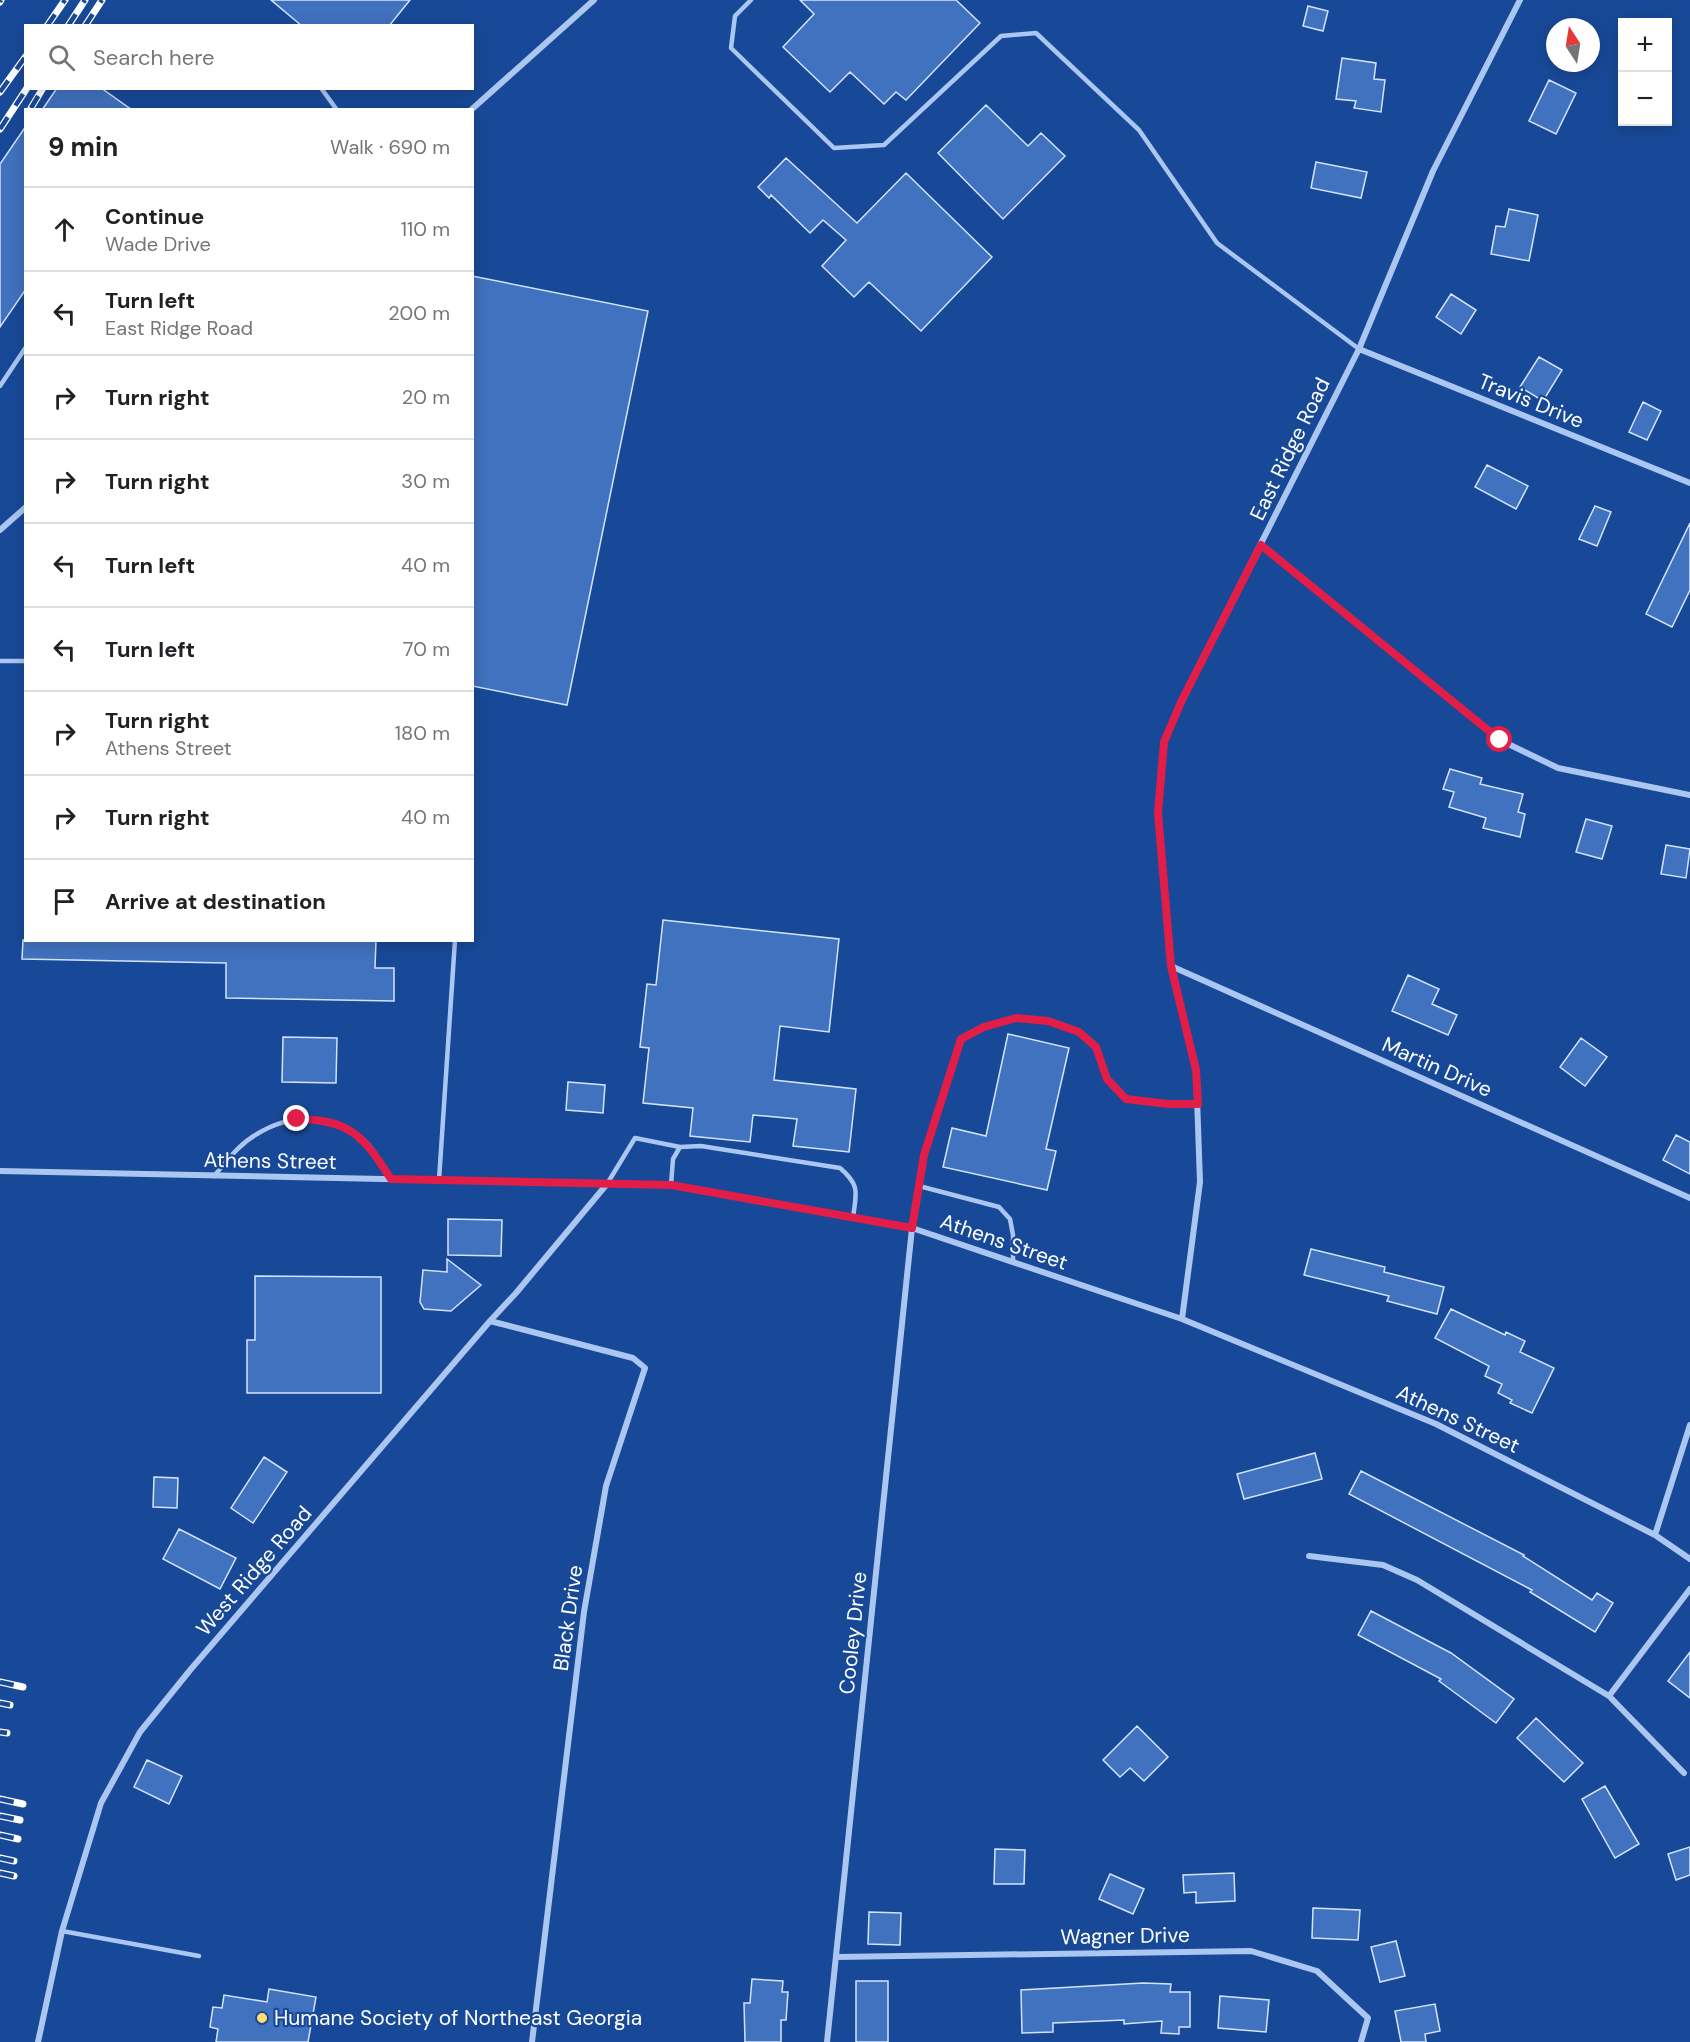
<!DOCTYPE html>
<meta charset="utf-8">
<style>
:root{--surface:#fff;--page:#f6f6f6;--text:#202124;--muted:#757577;--line:#e0e0e0}
body{margin:0;font-family:"DM Sans",sans-serif;background:var(--page);color:var(--text)}
.controls{position:absolute;right:18px;top:18px;display:grid;overflow:hidden;border-radius:0px;box-shadow:0 3px 15px #0003}
.controls button{width:54px;height:54px;display:grid;place-items:center;padding:0;border:0;border-bottom:2px solid var(--line);background:var(--surface);color:var(--text);font:30px sans-serif}
.compass{position:absolute;left:1546px;top:18px;width:54px;height:54px;border-radius:50%;background:var(--surface);box-shadow:0 3px 15px #0003;rotate:348deg}
.stop{position:absolute;width:18px;height:18px;margin:-14px;border:4px solid #e11d48;border-radius:50%;background:#fff}
.stop.end{background:#e11d48;border-color:#fff;box-shadow:0 2px 6px #0008}
.list{margin:0;padding:0;list-style:none}
h2{display:flex;justify-content:space-between;align-items:center;height:78px;margin:0;padding:0 24px;font-size:26px}
h2 small{font-size:20px;font-weight:400;color:var(--muted)}
.list li{display:grid;grid-template-columns:39px 1fr auto;gap:18px;align-items:center;box-sizing:border-box;height:84px;padding:0 24px;border-top:2px solid var(--line)}
.list b{display:block;font-size:22px;white-space:nowrap}
.list p{margin:0;font-size:20px;white-space:nowrap;color:var(--muted)}
.list em{font-size:20px;font-style:normal;color:var(--muted)}
.icon{flex:none;width:33px;height:33px;fill:none;stroke:currentColor;stroke-width:2;stroke-linecap:round;stroke-linejoin:round}
.map{position:relative;flex:none;width:1690px;height:2042px;overflow:hidden}
.search{position:absolute;background:var(--surface);box-shadow:0 3px 15px #0003;left:24px;top:24px;width:450px;height:66px;display:flex;align-items:center;gap:15px;box-sizing:border-box;padding:0 21px;border-radius:0px;color:var(--muted);font-size:22px}
.panel{position:absolute;background:var(--surface);box-shadow:0 3px 15px #0003;left:24px;top:108px;width:450px;height:834px;border-radius:0px}
.map>svg:first-child{display:block}
.building{fill:#4172bf;stroke:#d3e3fc;stroke-width:1.5}
.lines{fill:none;stroke-linecap:round;stroke-linejoin:round}
.service{stroke:#abc7f1;stroke-width:4.5}
.minor{stroke:#abc7f1;stroke-width:6}
.rail-casing{stroke:#fff;stroke-width:7}
.rail{stroke:#184998;stroke-width:4.5;stroke-dasharray:14;stroke-linecap:butt}
.route{stroke:#e11d48;stroke-width:8}
.poi-dot{fill:#ffdd6c;stroke:#184998;stroke-width:2}
.labels{text-anchor:middle;dominant-baseline:central;stroke-width:4.5;stroke-linejoin:round;paint-order:stroke}
.street-label{font-size:21px;fill:#fff;stroke:#184998}
.poi-label{font-size:21px;fill:#fff;stroke:#184998;text-anchor:start}
</style>
<div class="map">
<svg width="1690" height="2042" viewBox="0 0 1690 2042">
<rect width="100%" height="100%" fill="#184998"/>
<path class="building" d="M271 0H410L389 26H302Z
M800 0H956L980 23 906 100 896 92 884 104 850 72 830 92 783 47 814 14Z
M1308 6 1328 11 1323 31 1303 26Z
M1342 58 1376 63 1374 79 1385 80 1381 112 1354 108 1356 101 1336 99Z
M1549 80 1576 93 1556 134 1529 121Z
M57 88H101L132 110H42Z
M986 105 1028 146 1041 133 1065 156 1003 219 938 153Z
M26 126V289L0 327V164Z
M786 158 857 223 906 173 992 257 921 331 869 282 854 297 822 266 846 240 823 220 810 233 771 195 769 198 758 187Z
M1316 162 1367 172 1361 198 1311 188Z
M1509 209 1538 215 1529 261 1491 254 1496 226 1505 227Z
M472 276 648 311 567 705 472 686Z
M1451 294 1476 310 1461 334 1436 317Z
M1539 357 1562 370 1543 401 1520 387Z
M1643 402 1661 411 1647 440 1629 432Z
M1487 465 1528 486 1516 509 1475 487Z
M1595 506 1611 512 1597 546 1579 539Z
M1690 523V590L1672 627 1646 614Z
M1450 769 1482 778 1480 784 1523 794 1518 812 1525 814 1520 837 1483 828 1486 818 1449 807 1454 792 1443 789Z
M1586 819 1612 826 1602 859 1576 852Z
M1666 845 1690 849 1686 878 1661 874Z
M663 920 839 939 829 1032 780 1026 774 1080 856 1089 849 1152 793 1146 797 1119 753 1115 750 1142 690 1136 693 1108 643 1103 649 1048 640 1047 647 984 656 985Z
M23 940H376L375 968H394V1001L226 998V963L22 959Z
M1408 975 1439 989 1432 1004 1457 1015 1448 1035 1392 1011Z
M1008 1034 1069 1048 1046 1149 1056 1151 1047 1190 943 1167 952 1128 986 1136Z
M283 1037 337 1038 336 1083 282 1082Z
M1581 1038 1607 1057 1585 1086 1560 1067Z
M568 1082 605 1085 603 1113 566 1110Z
M1676 1135 1690 1142V1174L1663 1160Z
M448 1219 502 1220 501 1256 448 1255Z
M1311 1249 1385 1267 1384 1272 1444 1287 1437 1314 1387 1301 1389 1296 1304 1275Z
M447 1259 481 1285 451 1311 424 1309 420 1302 423 1270 447 1272Z
M255 1276 381 1277V1393H247V1340H255Z
M1451 1309 1505 1335 1506 1332 1525 1341 1520 1352 1554 1368 1532 1413 1510 1403 1512 1400 1498 1393 1502 1384 1485 1376 1489 1366 1435 1338Z
M1315 1453 1322 1479 1244 1499 1237 1474Z
M264 1457 287 1472 253 1523 231 1508Z
M1361 1471 1524 1555 1523 1556 1592 1600 1597 1593 1613 1603 1595 1632 1530 1592 1532 1590 1349 1494Z
M154 1477 178 1478 177 1508 153 1507Z
M179 1529 236 1558 220 1589 163 1559Z
M1371 1611 1451 1653 1514 1699 1496 1723 1439 1681 1441 1679 1358 1635Z
M1690 1652V1698L1668 1681Z
M1536 1718 1583 1763 1564 1782 1517 1738Z
M1137 1726 1168 1757 1144 1781 1130 1768 1120 1777 1103 1760Z
M147 1760 182 1776 169 1804 134 1787Z
M1605 1786 1639 1844 1615 1858 1582 1799Z
M1690 1847V1875L1676 1880 1668 1854Z
M995 1849 1025 1850 1024 1884H994Z
M1234 1873 1235 1901 1196 1903V1892L1184 1893 1183 1875Z
M1110 1874 1144 1889 1133 1914 1099 1899Z
M1313 1908 1360 1910 1358 1940 1312 1938Z
M869 1912 901 1913 900 1945 868 1944Z
M1396 1941 1405 1976 1380 1982 1371 1947Z
M752 1979 783 1981 782 1992H788L786 2020H781V2042H745L744 2003H750Z
M856 1981H888V2042H856Z
M1143 1983 1171 1984 1170 1992H1190V2027H1179V2034L1161 2033 1162 2021 1124 2024V2020L1053 2023V2032L1022 2033 1021 1990Z
M269 1989 316 1997 308 2042H216L218 2029 210 2027 213 2007 222 2008 224 1995 267 2002Z
M1220 1996 1269 2000 1266 2032 1218 2028Z
M1435 2004 1440 2031 1425 2034 1426 2042H1401L1395 2011Z"/>
<g class="lines">
<path class="service" d="M751 0 735 16 731 48 834 148 884 145 1001 36 1036 33 1139 130 1217 243 1359 349
M321 88 337 110
M0 386 26 347
M0 661H26
M214 1176C227 1161 239 1144 257 1134 292 1112 338 1113 368 1144 377 1154 383 1168 391 1179
M439 1180 455 940
M607 1184 635 1138 680 1147
M671 1185 673 1159 680 1147 701 1146 840 1168C861 1186 856 1193 853 1218
M919 1186 999 1207 1010 1219 1013 1235V1262
M912 1228 924 1155 961 1039 984 1027 1016 1018 1048 1021 1079 1032 1096 1047 1107 1079 1126 1099 1168 1104H1198
M62 1931 199 1956"/>
<path class="minor" d="M471 110 594 0
M1359 349 1690 483
M0 530 26 507
M1261 545 1500 740 1558 768 1690 795
M1171 966 1690 1198
M0 1171 671 1185 912 1228 1182 1319 1436 1424 1655 1535 1690 1559
M1182 1319 1200 1182 1196 1070 1171 966 1158 813 1164 742 1182 700 1359 349 1433 171 1520 0
M490 1321 633 1358 645 1368 606 1486 584 1612 532 2042
M1655 1535 1690 1425
M1309 1556 1383 1565 1417 1580 1609 1696 1684 1773
M1609 1696 1690 1589
M836 1957 1251 1951 1317 1971 1368 2018 1361 2042
M38 2042 62 1931 101 1803 140 1732 191 1669 490 1321 516 1293 607 1184
M827 2042 912 1228"/>
<defs>
<path id="rail" d="M0 2 1 0
M47 26 65 0
M68 26 85 0
M85 26 102 0
M0 92 26 56
M31 108 43 88
M0 129 27 88
M0 1682 23 1687
M0 1703 10 1705
M0 1732 7 1733
M0 1799 23 1804
M0 1816 20 1820
M0 1835 18 1839
M0 1858 14 1861
M0 1873 14 1876"/>
</defs>
<use href="#rail" class="rail-casing"/>
<use href="#rail" class="rail"/>
</g>
<g class="lines">
<path class="route" d="M297 1119C351 1120 363 1136 391 1179L671 1185 912 1228 924 1155 961 1039 984 1027 1016 1018 1048 1021 1079 1032 1096 1047 1107 1079 1126 1099 1168 1104H1198L1196 1070 1171 966 1158 813 1164 742 1182 700 1261 545 1500 740"/>
</g>
<circle class="poi-dot" cx="262" cy="2018" r="6"/>
<g class="labels">
<g class="street-label">
<text transform="translate(1531 401) rotate(22)">Travis Drive</text>
<text transform="translate(1290 449) rotate(-64)">East Ridge Road</text>
<text transform="translate(1437 1067) rotate(24)">Martin Drive</text>
<text transform="translate(270 1161) rotate(1)">Athens Street</text>
<text transform="translate(1004 1242) rotate(19)">Athens Street</text>
<text transform="translate(1458 1419) rotate(25)">Athens Street</text>
<text transform="translate(254 1571) rotate(-49)">West Ridge Road</text>
<text transform="translate(568 1618) rotate(-82)">Black Drive</text>
<text transform="translate(853 1633) rotate(-84)">Cooley Drive</text>
<text transform="translate(1125 1936) rotate(-1)">Wagner Drive</text>
</g>
<g class="poi-label">
<text x="274" y="2018">Humane Society of Northeast Georgia</text>
</g>
</g>
</svg>
<div class="controls">
<button>+</button>
<button>−</button>
</div>
<svg class="compass" viewBox="-18 -18 36 36"><path d="M0-13l5 13h-10z" fill="#e53935"/><path d="M0 13l5-13h-10z" fill="#757577"/></svg>
<div class="stop" style="left:1500px;top:740px"></div>
<div class="stop end" style="left:297px;top:1119px"></div>
<div class="search"><svg class="icon" aria-label="search" viewBox="0 0 24 24"><circle cx="10" cy="10" r="6"/><path d="M15 15l6 6"/></svg>Search here</div>
<section class="panel">
<h2>9 min<small>Walk · 690 m</small></h2>
<ul class="list">
<li><svg class="icon" aria-label="ahead" viewBox="0 0 24 24"><path d="M12 20V5M6 11l6-6 6 6"/></svg><div><b>Continue</b><p>Wade Drive</p></div><em>110 m</em></li>
<li><svg class="icon" aria-label="left" viewBox="0 0 24 24"><path d="M17 20v-9H6M10 6l-5 5 5 5"/></svg><div><b>Turn left</b><p>East Ridge Road</p></div><em>200 m</em></li>
<li><svg class="icon" aria-label="right" viewBox="0 0 24 24"><path d="M7 20v-9h11M14 6l5 5-5 5"/></svg><div><b>Turn right</b></div><em>20 m</em></li>
<li><svg class="icon" aria-label="right" viewBox="0 0 24 24"><path d="M7 20v-9h11M14 6l5 5-5 5"/></svg><div><b>Turn right</b></div><em>30 m</em></li>
<li><svg class="icon" aria-label="left" viewBox="0 0 24 24"><path d="M17 20v-9H6M10 6l-5 5 5 5"/></svg><div><b>Turn left</b></div><em>40 m</em></li>
<li><svg class="icon" aria-label="left" viewBox="0 0 24 24"><path d="M17 20v-9H6M10 6l-5 5 5 5"/></svg><div><b>Turn left</b></div><em>70 m</em></li>
<li><svg class="icon" aria-label="right" viewBox="0 0 24 24"><path d="M7 20v-9h11M14 6l5 5-5 5"/></svg><div><b>Turn right</b><p>Athens Street</p></div><em>180 m</em></li>
<li><svg class="icon" aria-label="right" viewBox="0 0 24 24"><path d="M7 20v-9h11M14 6l5 5-5 5"/></svg><div><b>Turn right</b></div><em>40 m</em></li>
<li><svg class="icon" aria-label="arrive" viewBox="0 0 24 24"><path d="M6 21V4h12l-3 4 3 4H6"/></svg><div><b>Arrive at destination</b></div></li>
</ul>
</section>
</div>
